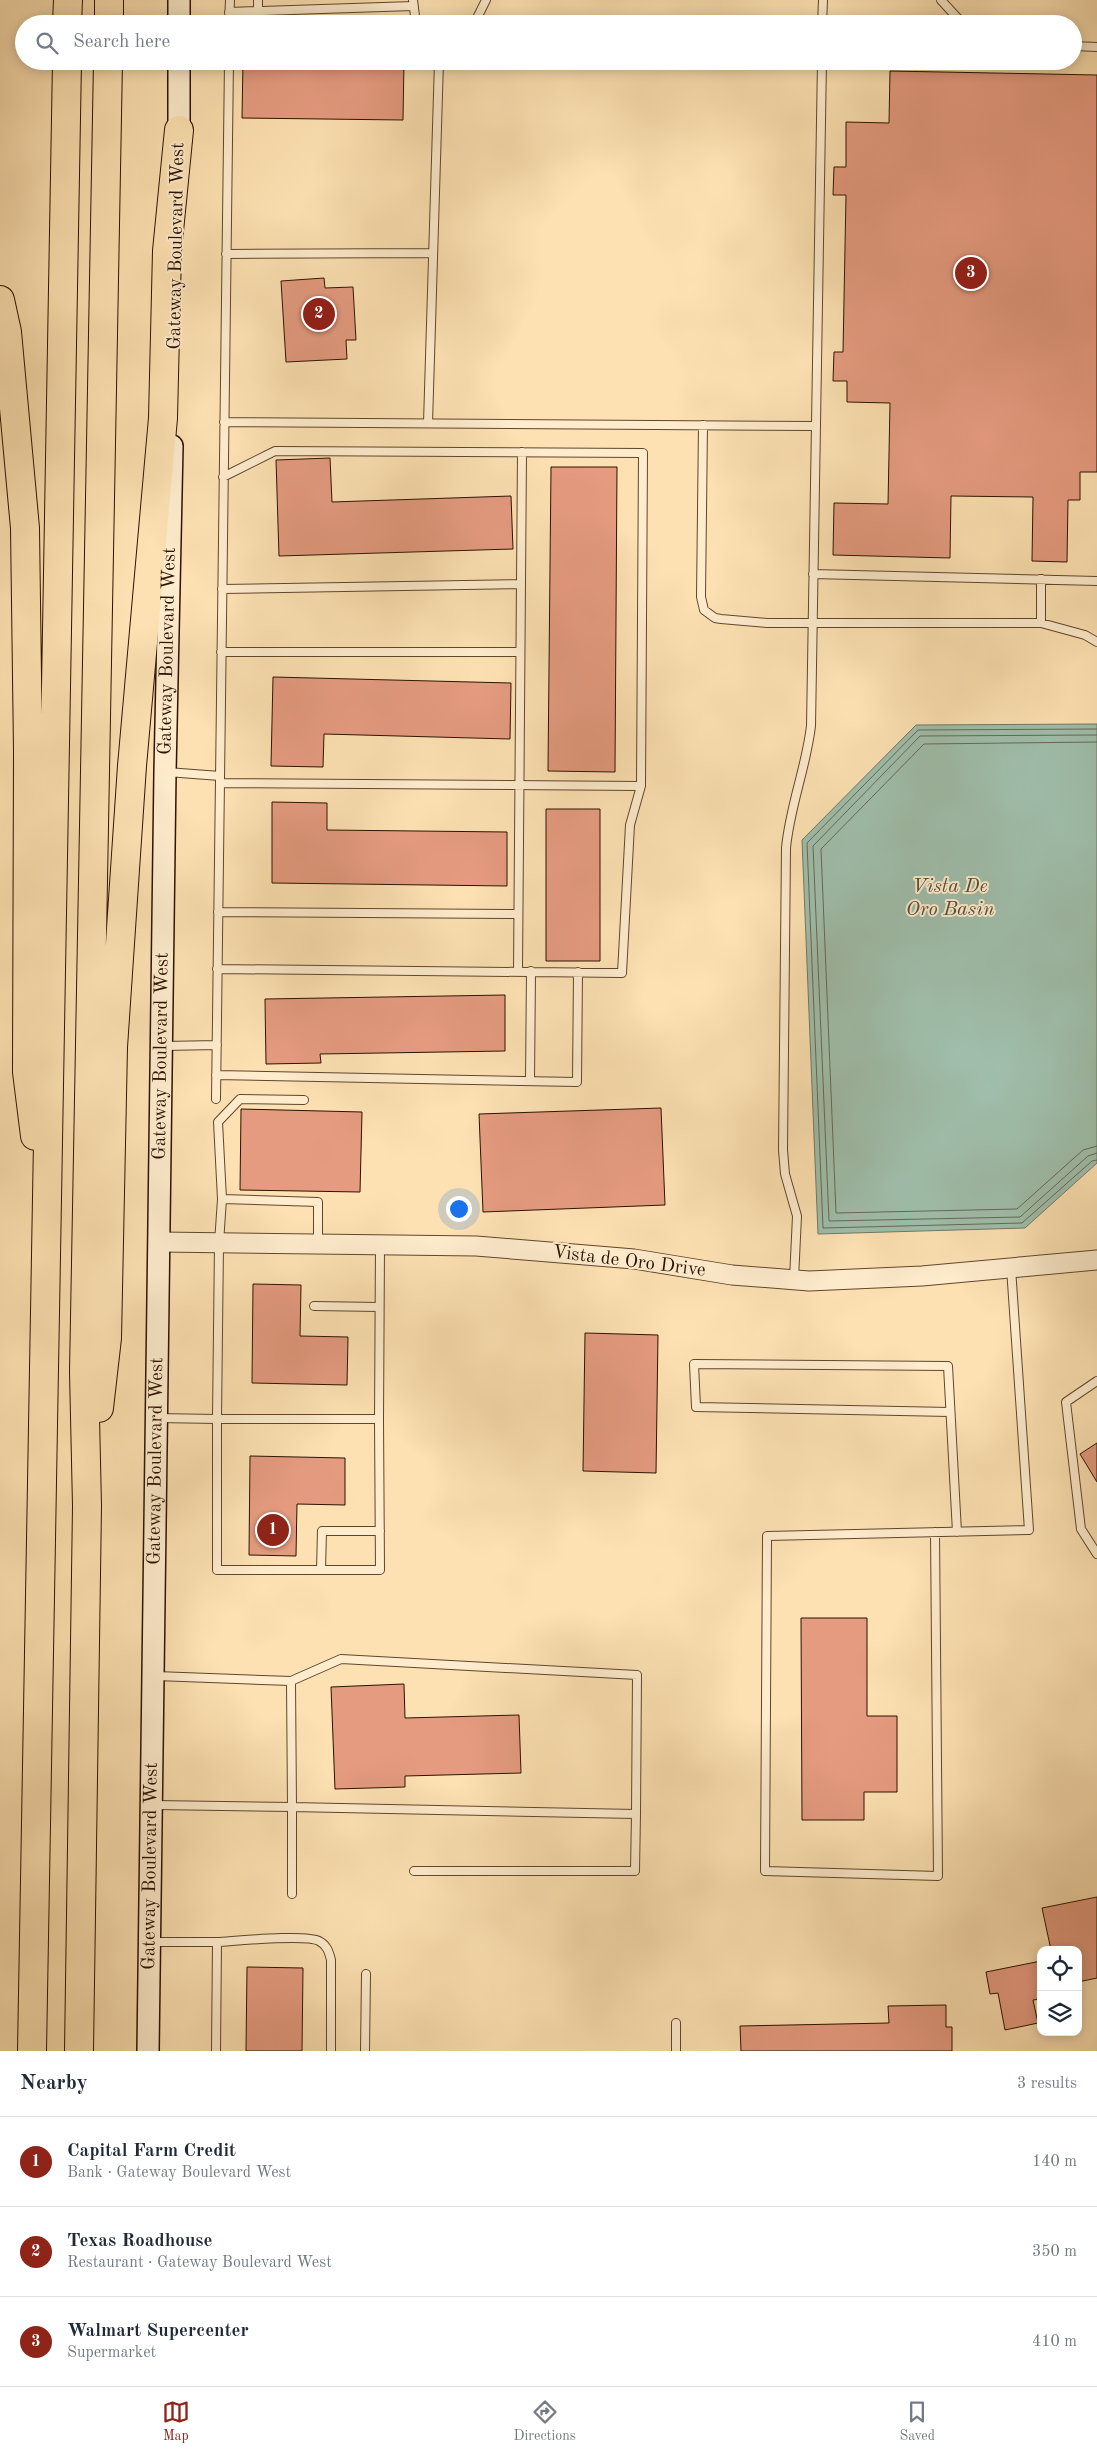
<!DOCTYPE html>
<meta charset="utf-8">
<style>
:root{--surface:#fff;--page:#f6f6f7;--text:#1f2937;--muted:#747a83;--line:#e0e1e3;--accent:#8f2418}
body{margin:0;font-family:"Old Standard TT",serif;background:var(--page);color:var(--text)}
.controls{position:absolute;right:15px;bottom:15px;display:grid;overflow:hidden;border-radius:10px;box-shadow:0 2px 12px #0003}
.controls button{width:45px;height:45px;display:grid;place-items:center;padding:0;border:0;border-bottom:1px solid var(--line);background:var(--surface);color:var(--text);font:25px sans-serif}
.you{position:absolute;left:458px;top:1208px;width:18px;height:18px;margin:-12px;border:4px solid #fff;border-radius:50%;background:#1a73e8;box-shadow:0 0 0 8px #1a73e833}
.badge{display:grid;place-items:center;width:32px;height:32px;border-radius:50%;background:var(--accent);color:#fff;font-size:16px;font-weight:700}
.pin{position:absolute;translate:-50% -50%;border:2px solid #fff;box-shadow:0 1px 5px #0006}
.list{margin:0;padding:0;list-style:none}
h2{display:flex;justify-content:space-between;align-items:center;height:65px;margin:0;padding:0 20px;font-size:21px}
h2 small{font-size:16px;font-weight:400;color:var(--muted)}
.list li{display:grid;grid-template-columns:32px 1fr auto;gap:15px;align-items:center;box-sizing:border-box;height:90px;padding:0 20px;border-top:1px solid var(--line)}
.list b{display:block;font-size:19px;white-space:nowrap}
.list p{margin:0;font-size:16px;white-space:nowrap;color:var(--muted)}
.list em{font-size:16px;font-style:normal;color:var(--muted)}
.icon{flex:none;width:28px;height:28px;fill:none;stroke:currentColor;stroke-width:2;stroke-linecap:round;stroke-linejoin:round}
.map{position:relative;flex:none;width:1097px;height:2051px;overflow:hidden}
.search{position:absolute;background:var(--surface);box-shadow:0 2px 12px #0003;left:15px;right:15px;top:15px;height:55px;display:flex;align-items:center;gap:12px;box-sizing:border-box;padding:0 18px;border-radius:28px;color:var(--muted);font-size:19px}
.sheet{height:335px;background:var(--surface)}
nav{display:flex;justify-content:space-around;align-items:center;box-sizing:border-box;height:70px;border-top:1px solid var(--line);background:var(--surface);font-size:14px;color:var(--muted)}
nav a{display:grid;justify-items:center;gap:2px}
nav .on{color:var(--accent)}
.map>svg:first-child{display:block}
.water{fill:#9fbeab;stroke:#717967}
.lines{fill:none;stroke-linecap:round;stroke-linejoin:round}
.shore{stroke:#666856;stroke-width:1}
.building{fill:#e59b80;stroke:#2c1200}
.service-casing{stroke:#60462c;stroke-width:10}
.tertiary-casing{stroke:#60462c;stroke-width:21}
.secondary-casing{stroke:#2c1200;stroke-width:24}
.motorway-casing{stroke:#2c1200;stroke-width:30}
.service{stroke:#feeccd;stroke-width:8}
.tertiary{stroke:#feeccd;stroke-width:19}
.secondary{stroke:#feeccd;stroke-width:21}
.motorway{stroke:#fde1b2;stroke-width:28}
.labels{text-anchor:middle;dominant-baseline:central;stroke-width:4;stroke-linejoin:round;paint-order:stroke}
.street-label{font-size:19px;fill:#2c1200;stroke:#feeccd}
.water-label{font-size:20px;font-style:italic;fill:#544e3c;stroke:#feeccd}
</style>
<div class="map">
<svg width="1097" height="2051" viewBox="0 0 1097 2051">
<rect width="100%" height="100%" fill="#fde1b2"/>
<filter id="stains"><feTurbulence type="fractalNoise" baseFrequency=".004" numOctaves="4"/><feColorMatrix values="0 0 0 0 .2 0 0 0 0 .09 0 0 0 0 .02 0 0 0 .5 -.17"/></filter>
<radialGradient id="worn" r=".72"><stop offset=".6" stop-color="#630" stop-opacity="0"/><stop offset="1" stop-color="#630" stop-opacity=".3"/></radialGradient>
<path class="water" d="M1097 724V1163L1025 1228 818 1234 802 840 916 725Z"/>
<g class="lines">
<path class="shore" d="M1097 729 918 730 807 843 823 1228 1022 1223 1092 1161 1097 1160
M1097 735 920 736 813 846 829 1221 1020 1217 1088 1156 1097 1153
M1097 742 924 744 821 849 836 1213 1017 1209 1083 1150 1097 1146"/>
</g>
<path class="building" d="M243 61H404L403 120 242 118Z
M890 71 1097 75V472H1080V500H1068L1067 562 1032 561 1033 497 951 496 950 558 833 555 834 503 888 504 890 403 847 402V381H833L834 352H843L846 195H833L834 167H846V122L889 123Z
M324 278 325 288 353 287 356 340H346L347 359 286 362 281 281Z
M330 458 332 502 511 496 513 549 279 556 276 460Z
M551 467H617L615 772 548 771Z
M273 677 511 683 510 739 324 734 323 767 271 766Z
M272 802 327 803V830L507 832V886L272 883Z
M546 809H600V961H546Z
M505 995V1051L320 1054 321 1063 266 1064 265 999Z
M661 1108 665 1205 483 1212 479 1114Z
M241 1109 362 1112 360 1192 240 1190Z
M253 1284 301 1285 300 1336 348 1337 347 1385 252 1383Z
M585 1333 658 1335 656 1473 583 1471Z
M1097 1443V1482L1080 1454Z
M250 1456 345 1458V1505L297 1504 296 1556 249 1555Z
M801 1618H867V1716H897V1792H864V1820H802Z
M404 1684 405 1718 519 1715 521 1773 405 1776V1787L335 1789 331 1687Z
M1097 1897V1978L1078 1982V1950H1051L1042 1908Z
M1041 1961V1999L1033 2000 1038 2023 1005 2030 998 1993 990 1994 986 1972Z
M247 1967 303 1968 302 2051H246Z
M946 2005V2027H952V2051H741L740 2026 889 2023 888 2006Z"/>
<g class="lines">
<defs>
<path id="service" d="M258 0V11
M413 0 416 24
M941 0 963 24
M229 12 413 6
M229 24 230 0
M474 24 486 0
M822 24 823 0
M1073 46 1097 47
M226 254 433 253
M224 422 816 426
M428 423 439 61
M703 425 701 597 704 610 715 618 721 619 767 623H1041L1085 635 1097 642
M813 574 1097 581
M1041 579V623
M222 589 521 584
M221 652H520
M167 772 220 776
M220 783 641 786
M218 912 518 914
M217 969 622 973 630 825 641 786 643 453 275 451 223 477
M518 971 522 452
M164 1046 217 1045
M216 1075 577 1082 578 972
M530 1081 531 971
M216 1099 229 61
M304 1100 240 1099 218 1122 222 1199 219 1243 217 1419H379L380 1245
M222 1199 318 1202V1243
M794 1279 797 1216 785 1174 783 1150 786 848C790 806 806 768 811 726L822 61
M314 1306 379 1307
M1097 1381 1066 1402 1081 1529 1097 1554
M950 1412 696 1407 694 1364 948 1366 957 1532
M157 1418 217 1419V1570H380L379 1419
M935 1532 938 1876 765 1871 767 1536 1029 1530 1011 1268
M321 1570 322 1531H380
M291 1681 341 1659 637 1675 636 1814 292 1807V1894
M154 1805 292 1807 291 1681 156 1676
M414 1871H635L636 1814
M152 1942H217L216 2051
M217 1942C236 1941 306 1934 319 1941 327 1945 329 1952 331 1960V2051
M365 2051 366 1974
M676 2051V2023"/>
<path id="tertiary" d="M160 1242 476 1246 634 1259 732 1275 809 1281 922 1276 1097 1260"/>
<g id="secondary">
<path d="M179 0V24"/>
<path d="M179 146V61"/>
<path id="s1" d="M148 2051 165 772 172 446"/>
</g>
<path id="motorway" d="M67 24 68 0
M109 24V0
M0 300 7 332 25 528 28 751 27 1072 35 1136
M99 1408 107 1338 113 1047 132 766 163 418 167 251 179 130
M32 2051 67 61
M79 2051 87 1506 84 1372 108 61"/>
</defs>
<use href="#service" class="service-casing"/>
<use href="#tertiary" class="tertiary-casing"/>
<use href="#secondary" class="secondary-casing"/>
<use href="#motorway" class="motorway-casing"/>
<use href="#service" class="service"/>
<use href="#tertiary" class="tertiary"/>
<use href="#secondary" class="secondary"/>
<use href="#motorway" class="motorway"/>
</g>
<g class="labels">
<g class="street-label">
<text transform="translate(177 246) rotate(-89)">Gateway Boulevard West</text>
<text stroke="none"><textPath href="#s1" startOffset="1400">Gateway Boulevard West</textPath></text>
<text stroke="none"><textPath href="#s1" startOffset="995">Gateway Boulevard West</textPath></text>
<text transform="translate(629 1262) rotate(7)">Vista de Oro Drive</text>
<text stroke="none"><textPath href="#s1" startOffset="590">Gateway Boulevard West</textPath></text>
<text stroke="none"><textPath href="#s1" startOffset="185">Gateway Boulevard West</textPath></text>
</g>
<g class="water-label">
<text x="950" y="887">Vista De<tspan x="950" dy="23">Oro Basin</tspan></text>
</g>
</g>
<rect width="100%" height="100%" filter="url(#stains)"/>
<rect width="100%" height="100%" fill="url(#worn)"/>
</svg>
<div class="controls">
<button><svg class="icon" aria-label="locate" viewBox="0 0 24 24"><circle cx="12" cy="12" r="6"/><path d="M12 2v4M12 18v4M2 12h4M18 12h4"/></svg></button>
<button><svg class="icon" aria-label="layers" viewBox="0 0 24 24"><path d="M12 4l9 5-9 5-9-5zM3 14l9 5 9-5"/></svg></button>
</div>
<div class="you"></div>
<div class="pin badge" style="left:273px;top:1530px">1</div>
<div class="pin badge" style="left:319px;top:314px">2</div>
<div class="pin badge" style="left:971px;top:273px">3</div>
<div class="search"><svg class="icon" aria-label="search" viewBox="0 0 24 24"><circle cx="10" cy="10" r="6"/><path d="M15 15l6 6"/></svg>Search here</div>
</div>
<section class="sheet">
<h2>Nearby<small>3 results</small></h2>
<ul class="list">
<li><span class="badge">1</span><div><b>Capital Farm Credit</b><p>Bank · Gateway Boulevard West</p></div><em>140 m</em></li>
<li><span class="badge">2</span><div><b>Texas Roadhouse</b><p>Restaurant · Gateway Boulevard West</p></div><em>350 m</em></li>
<li><span class="badge">3</span><div><b>Walmart Supercenter</b><p>Supermarket</p></div><em>410 m</em></li>
</ul>
</section>
<nav>
<a class="on"><svg class="icon" aria-label="map" viewBox="0 0 24 24"><path d="M3 6l6-2 6 2 6-2v14l-6 2-6-2-6 2zM9 4v14M15 6v14"/></svg>Map</a>
<a><svg class="icon" aria-label="directions" viewBox="0 0 24 24"><path d="M12 3l9 9-9 9-9-9zM9 14v-3h6M13 9l2 2-2 2"/></svg>Directions</a>
<a><svg class="icon" aria-label="saved" viewBox="0 0 24 24"><path d="M7 4h10v16l-5-4-5 4z"/></svg>Saved</a>
</nav>
